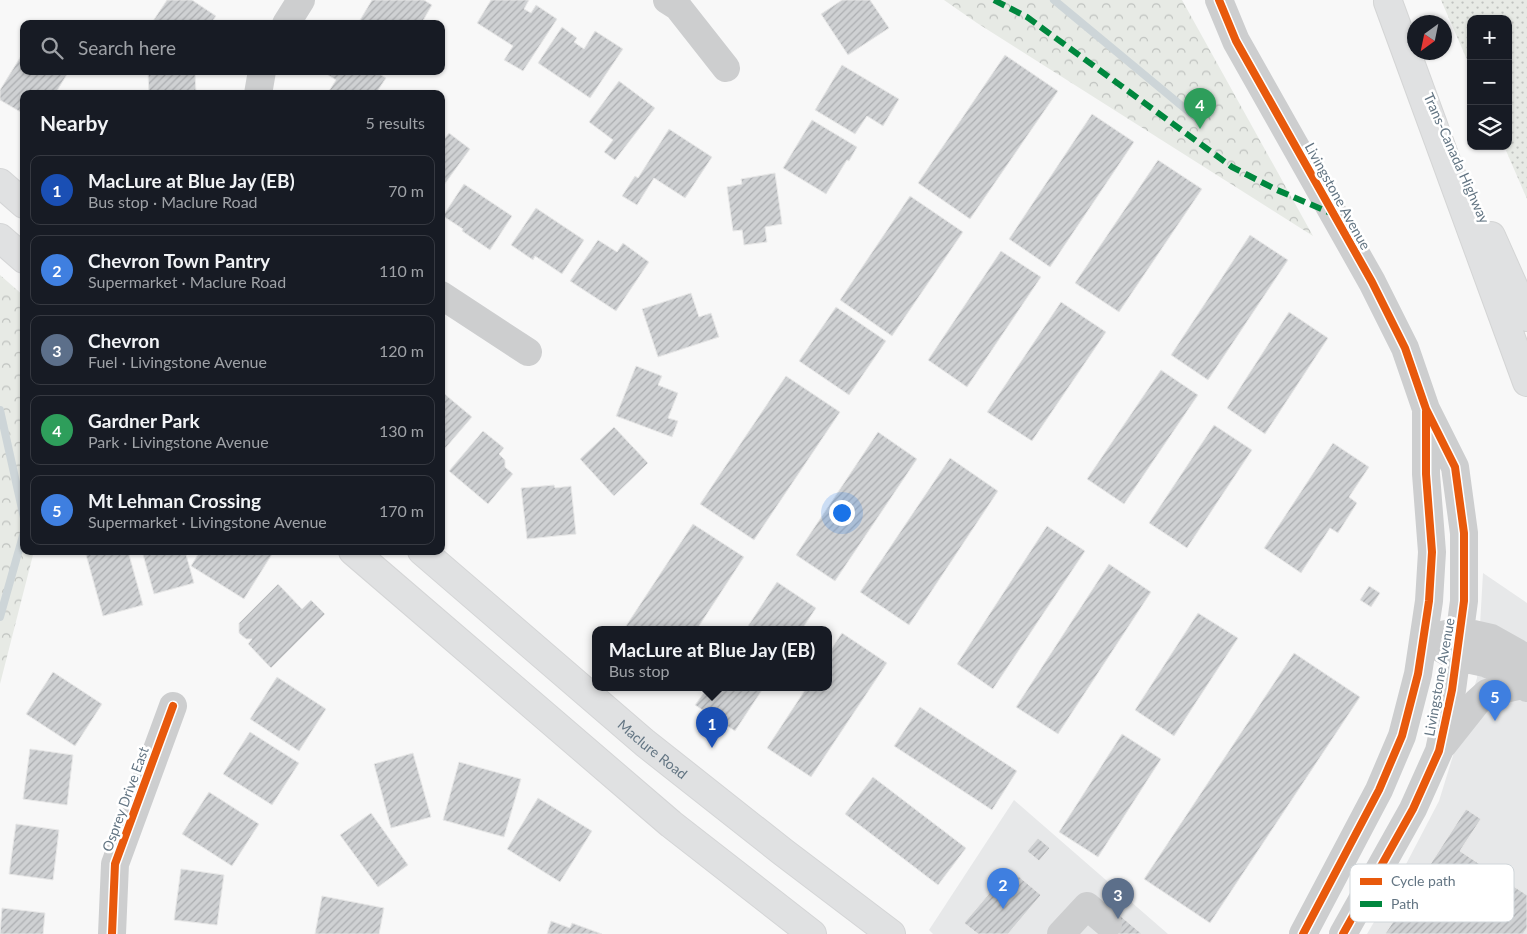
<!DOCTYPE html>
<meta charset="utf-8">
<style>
:root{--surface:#171b24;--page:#242831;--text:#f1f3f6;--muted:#9ea1a6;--line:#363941;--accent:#8c9099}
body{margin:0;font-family:Lato,sans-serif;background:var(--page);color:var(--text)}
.controls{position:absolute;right:15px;top:15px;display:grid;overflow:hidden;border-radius:10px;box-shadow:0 1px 4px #0004}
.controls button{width:45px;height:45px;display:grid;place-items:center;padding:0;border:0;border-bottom:1px solid var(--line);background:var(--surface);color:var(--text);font:25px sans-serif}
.compass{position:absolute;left:1407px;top:15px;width:45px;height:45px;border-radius:50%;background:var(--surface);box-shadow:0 1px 4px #0004;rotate:213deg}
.you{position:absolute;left:841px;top:512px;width:18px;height:18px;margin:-12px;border:4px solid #fff;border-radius:50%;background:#1a73e8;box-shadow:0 0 0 8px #1a73e833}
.badge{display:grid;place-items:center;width:32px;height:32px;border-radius:50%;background:var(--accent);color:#fff;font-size:16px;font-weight:700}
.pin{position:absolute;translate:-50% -41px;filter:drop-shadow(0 1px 2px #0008)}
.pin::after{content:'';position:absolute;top:26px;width:18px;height:15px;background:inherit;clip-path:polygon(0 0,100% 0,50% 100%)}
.popup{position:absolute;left:592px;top:626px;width:240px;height:65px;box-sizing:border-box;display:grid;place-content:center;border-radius:10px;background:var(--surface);filter:drop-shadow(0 1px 4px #0005);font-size:16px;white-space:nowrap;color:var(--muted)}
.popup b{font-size:19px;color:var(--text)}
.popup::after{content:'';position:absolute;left:50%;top:100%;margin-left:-10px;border:10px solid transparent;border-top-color:var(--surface)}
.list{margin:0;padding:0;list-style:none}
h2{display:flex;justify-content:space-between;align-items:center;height:65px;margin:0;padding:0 20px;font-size:21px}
h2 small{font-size:16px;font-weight:400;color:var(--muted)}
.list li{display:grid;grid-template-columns:32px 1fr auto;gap:15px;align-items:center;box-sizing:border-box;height:70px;margin:0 10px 10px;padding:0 10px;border:1px solid var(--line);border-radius:10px}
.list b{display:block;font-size:19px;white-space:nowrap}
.list p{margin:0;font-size:16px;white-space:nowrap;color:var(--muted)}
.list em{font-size:16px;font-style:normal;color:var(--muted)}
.icon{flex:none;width:28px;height:28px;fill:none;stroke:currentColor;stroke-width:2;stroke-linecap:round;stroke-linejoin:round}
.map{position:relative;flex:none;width:1527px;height:934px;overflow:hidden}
.search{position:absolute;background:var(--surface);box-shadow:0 1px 4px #0004;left:20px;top:20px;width:425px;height:55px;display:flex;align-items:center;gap:12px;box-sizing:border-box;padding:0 18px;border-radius:10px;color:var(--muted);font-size:19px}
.panel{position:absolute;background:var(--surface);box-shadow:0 1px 4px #0004;left:20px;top:90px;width:425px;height:465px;border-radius:10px}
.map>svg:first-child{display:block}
.built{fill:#e7e8e9}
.grass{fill:url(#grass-dots)}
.park{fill:url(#park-crowns)}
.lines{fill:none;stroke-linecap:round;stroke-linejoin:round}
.stream{stroke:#cdd5d8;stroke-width:8}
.building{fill:url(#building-hatch);stroke:#e8e8e8}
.major-casing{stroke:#d4d5d6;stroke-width:30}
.highway-casing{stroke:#d4d5d5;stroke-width:30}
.minor{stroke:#cdcecf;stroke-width:28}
.major{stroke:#e0e1e2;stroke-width:28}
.highway{stroke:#e0e1e2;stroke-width:28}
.quiet{stroke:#00873e;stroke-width:6;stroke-dasharray:12 6;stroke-linecap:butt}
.cycleway-casing{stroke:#fff;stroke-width:11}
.cycleway{stroke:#e8590c;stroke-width:8}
.labels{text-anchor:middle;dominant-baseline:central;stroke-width:5;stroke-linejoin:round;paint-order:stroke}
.street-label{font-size:14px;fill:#637583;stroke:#fff}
.key{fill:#fff;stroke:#d0d6da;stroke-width:1}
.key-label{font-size:14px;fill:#637583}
</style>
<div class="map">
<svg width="1527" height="934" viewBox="0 0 1527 934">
<defs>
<pattern id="grass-dots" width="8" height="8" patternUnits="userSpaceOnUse" patternTransform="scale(1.25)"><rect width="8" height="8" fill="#e7eae5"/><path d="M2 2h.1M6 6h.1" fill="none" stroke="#bfc2bf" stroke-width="1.8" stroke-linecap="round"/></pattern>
<pattern id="park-crowns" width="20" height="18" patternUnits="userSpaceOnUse" patternTransform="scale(1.25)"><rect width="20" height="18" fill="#e7eae5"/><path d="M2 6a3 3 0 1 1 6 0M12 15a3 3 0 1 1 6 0" fill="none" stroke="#bfc2bf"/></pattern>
<pattern id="building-hatch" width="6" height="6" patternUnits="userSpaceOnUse" patternTransform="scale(1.25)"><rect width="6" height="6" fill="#cfd1d3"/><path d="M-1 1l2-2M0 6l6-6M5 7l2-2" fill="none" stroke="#acaeb1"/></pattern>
</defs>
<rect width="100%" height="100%" fill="#f8f8f8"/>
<path class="built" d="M1483 573 1527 603V934H1367L1391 893 1439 801 1477 678Z
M1014 800 1168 934H933L929 930Z"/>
<path class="grass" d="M1441 0H1527V199L1504 146H1508V19H1471V69Z"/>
<path class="park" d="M944 0H1182L1313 236 977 23Z
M0 275 24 296V551H34L0 684Z"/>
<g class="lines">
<path class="stream" d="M1054 0 1200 121
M0 410 24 518
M0 617 24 532"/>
</g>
<path class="building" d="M167 0H192L216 16 210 24H151Z
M372 0H424L432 5 421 24H365L360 20Z
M491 0H529L524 9 531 13 536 5 557 19 523 71 504 60 513 46 477 23Z
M842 0H870L889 28 848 55 821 14Z
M562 27 577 38 574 42 584 49 595 31 623 49 590 98 538 63Z
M24 51V71H69L55 94H24V114L0 100V90Z
M1005 55 1058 91 970 219 918 183Z
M842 65 899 99 883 126 867 116 855 134 815 110Z
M326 71H375L386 78 378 90 385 94H327L336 80 325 73Z
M148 73H195L196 93 149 94Z
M619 81 655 108 615 160 604 152 613 140 589 122Z
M1092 114 1134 142 1050 267 1009 239Z
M812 120 857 147 849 161 847 160 826 194 783 168Z
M669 129 712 157 685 198 654 178 637 205 622 196 635 176 638 178Z
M449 133 470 149 441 189V143Z
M1158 160 1202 189 1119 312 1075 283Z
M775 173 782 224 765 227 767 242 744 245 742 230 733 231 727 187 742 184 741 179Z
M464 184 512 216 490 250 462 231 463 229 443 216Z
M910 196 963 232 892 336 840 300Z
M536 208 584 240 562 274 535 256 533 260 511 245Z
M1250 235 1288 260 1208 380 1171 355Z
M598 240 617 252 623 243 649 262 616 311 570 281Z
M1001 251 1041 277 967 387 928 360Z
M691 293 699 317 711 313 719 337 658 357 642 309Z
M1061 302 1106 332 1032 441 987 412Z
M836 307 886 341 849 395 799 361Z
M1289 312 1328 338 1265 434 1227 408Z
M636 366 662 376 658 385 678 393 668 418 678 421 672 437 616 416Z
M1161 370 1198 395 1124 504 1087 479Z
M786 376 840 412 754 540 700 504Z
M441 391 472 417 441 453Z
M1214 425 1252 450 1187 548 1149 523Z
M614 427 648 463 614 496 580 459Z
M483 431 504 448 499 454 505 460V467L513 474 488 504 449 471Z
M878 432 917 459 835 581 796 555Z
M1333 443 1369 467 1349 497 1357 503 1338 533 1330 528 1301 573 1264 548Z
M950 458 998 491 909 625 860 592Z
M554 485 555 488 571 486 576 534 527 539 521 488Z
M693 524 744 557 697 629H624Z
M1047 526 1085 551 993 689 957 664Z
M85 551H128L143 605 103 616Z
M142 551H185L194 583 154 594Z
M200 551H274L244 599 191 566Z
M1109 564 1151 592 1058 734 1016 707Z
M777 582 816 608 802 629H746Z
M278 584 302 609 311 600 325 614 271 668 248 644 252 639H246L239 633V623Z
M1369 586 1380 593 1371 607 1360 600Z
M1198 613 1238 638 1174 736 1135 710Z
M842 633 887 663 811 777 767 748 807 687H828V654Z
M1294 653 1360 697 1210 923 1144 879Z
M53 672 102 704 75 746 26 714Z
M277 677 326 709 299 751 250 719Z
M708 687H764L735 731 695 705Z
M920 707 1017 771 992 810 894 746Z
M250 732 299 763 272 805 223 774Z
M1122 734 1161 759 1098 857 1059 832Z
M30 749 73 755 67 805 23 799Z
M413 753 431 817 391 828 374 764Z
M459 762 521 779 504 837 443 820Z
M873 777 966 848 938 885 845 814Z
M209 792 259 824 232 866 182 834Z
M538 798 592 831 560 882 507 849Z
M1466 809 1481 819 1460 851 1527 895V928L1523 934H1385Z
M371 813 408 865 378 887 340 835Z
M16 824 59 830 53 880 9 874Z
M1038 838 1050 848 1039 861 1027 851Z
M181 869 224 875 217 925 174 920Z
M1010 869 1041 895 1008 934H978L964 923Z
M322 896 384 908 379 934H315Z
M2 908 45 913 43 934H0Z
M1117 913 1142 934H1100Z
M551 921 570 928 572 923 602 934H547Z"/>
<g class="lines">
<defs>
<g id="major">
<path d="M0 183 24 204"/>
<path d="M0 238 24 259"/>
<path d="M353 551 671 824 812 934"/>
<path id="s1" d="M422 551 645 743 783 852 891 934"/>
</g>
<path id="highway" d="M1388 2 1527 382
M1491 236 1527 317"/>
</defs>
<use href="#major" class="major-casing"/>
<use href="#highway" class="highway-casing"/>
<path class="minor" d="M667 0 678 7 726 68
M1219 0 1236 41 1372 282 1405 348 1426 409 1455 467 1464 533V601L1452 690 1439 751 1413 809 1343 934
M286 24 301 0
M258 94 262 71
M441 295 528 352
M1442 635 1460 631 1491 638 1523 656 1527 660
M1442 649 1457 657 1485 663 1505 672 1527 688
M1443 745 1477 702 1487 693 1522 685
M112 934 115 864 173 706
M1061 934 1087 906 1108 924
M1303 934 1379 790 1402 736 1418 674 1429 601 1432 552 1426 474V413"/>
<use href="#major" class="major"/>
<use href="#highway" class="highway"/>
<path class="quiet" d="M994 0 1027 17 1232 167 1277 190 1333 214"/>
<defs>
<path id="cycleway" d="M1219 0 1236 41 1372 282 1405 348 1426 409 1455 467 1464 533V601L1452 690 1439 751 1413 809 1343 934
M112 934 115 864 173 706
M1303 934 1379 790 1402 736 1418 674 1429 601 1432 552 1426 474V411"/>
</defs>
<use href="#cycleway" class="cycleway-casing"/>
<use href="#cycleway" class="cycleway"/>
</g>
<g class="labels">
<g class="street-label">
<text transform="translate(1457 158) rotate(66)">Trans-Canada Highway</text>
<text transform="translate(1338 196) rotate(61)">Livingstone Avenue</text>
<text transform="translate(1439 677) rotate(-80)">Livingstone Avenue</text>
<text stroke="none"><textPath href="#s1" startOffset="304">Maclure Road</textPath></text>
<text transform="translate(125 799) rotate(-70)">Osprey Drive East</text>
</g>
</g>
<rect x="1350" y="864" width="164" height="58" rx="8" class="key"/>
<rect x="1360" y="878" width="22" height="7" fill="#e8590c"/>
<rect x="1360" y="901" width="22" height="6" fill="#00873e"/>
<g class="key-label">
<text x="1391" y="886">Cycle path</text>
<text x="1391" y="909">Path</text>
</g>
</svg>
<div class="controls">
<button>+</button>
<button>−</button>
<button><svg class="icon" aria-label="layers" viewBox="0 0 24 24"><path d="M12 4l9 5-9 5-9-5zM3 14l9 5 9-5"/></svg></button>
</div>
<svg class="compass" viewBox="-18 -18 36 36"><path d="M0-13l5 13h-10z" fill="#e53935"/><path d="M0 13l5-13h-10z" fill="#9ea1a6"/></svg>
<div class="you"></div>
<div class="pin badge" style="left:712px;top:748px;background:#1a4fb4">1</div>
<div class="popup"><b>MacLure at Blue Jay (EB)</b>Bus stop</div>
<div class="pin badge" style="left:1003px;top:909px;background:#3f7fe0">2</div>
<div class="pin badge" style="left:1118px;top:919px;background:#5c6f8a">3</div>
<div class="pin badge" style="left:1200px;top:129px;background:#2e9e5b">4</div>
<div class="pin badge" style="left:1495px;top:721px;background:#3f7fe0">5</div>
<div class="search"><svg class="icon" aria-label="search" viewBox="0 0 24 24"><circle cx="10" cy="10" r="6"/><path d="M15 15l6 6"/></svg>Search here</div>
<section class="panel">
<h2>Nearby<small>5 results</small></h2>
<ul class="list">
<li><span class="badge" style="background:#1a4fb4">1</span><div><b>MacLure at Blue Jay (EB)</b><p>Bus stop · Maclure Road</p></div><em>70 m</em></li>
<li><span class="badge" style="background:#3f7fe0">2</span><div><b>Chevron Town Pantry</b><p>Supermarket · Maclure Road</p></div><em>110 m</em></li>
<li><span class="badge" style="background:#5c6f8a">3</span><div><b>Chevron</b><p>Fuel · Livingstone Avenue</p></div><em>120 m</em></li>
<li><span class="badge" style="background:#2e9e5b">4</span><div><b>Gardner Park</b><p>Park · Livingstone Avenue</p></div><em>130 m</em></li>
<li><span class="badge" style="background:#3f7fe0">5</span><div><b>Mt Lehman Crossing</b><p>Supermarket · Livingstone Avenue</p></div><em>170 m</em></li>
</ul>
</section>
</div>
